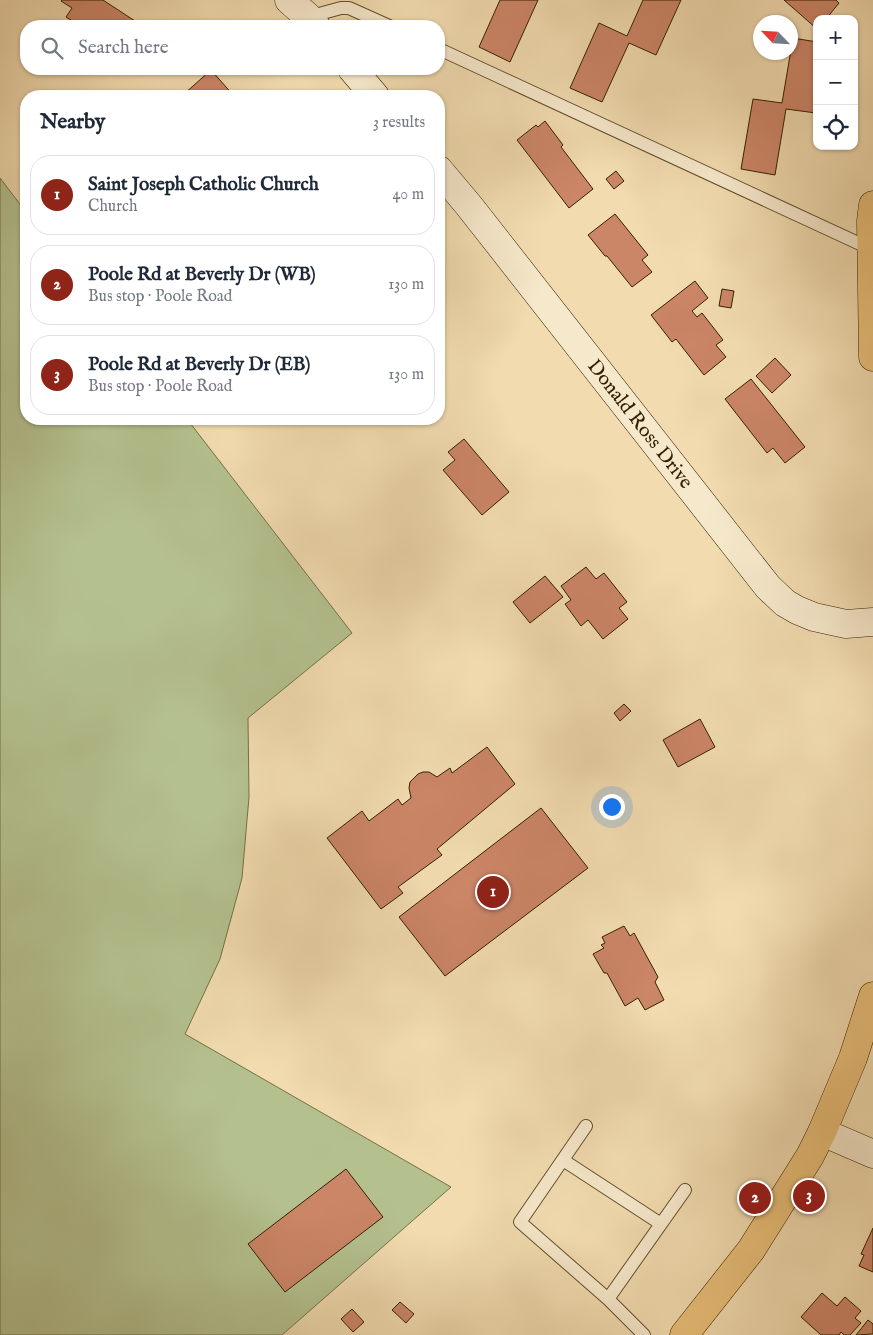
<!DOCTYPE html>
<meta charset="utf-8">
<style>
:root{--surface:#fff;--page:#f6f6f7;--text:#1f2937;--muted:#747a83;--line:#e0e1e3;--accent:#8f2418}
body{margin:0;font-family:"IM FELL English",serif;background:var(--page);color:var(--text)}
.controls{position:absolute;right:15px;top:15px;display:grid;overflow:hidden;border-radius:10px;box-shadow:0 1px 4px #0004}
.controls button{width:45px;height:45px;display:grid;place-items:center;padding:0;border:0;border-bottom:1px solid var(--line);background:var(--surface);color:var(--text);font:25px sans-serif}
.compass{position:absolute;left:753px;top:15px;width:45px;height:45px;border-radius:50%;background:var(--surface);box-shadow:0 1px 4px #0004;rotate:295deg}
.you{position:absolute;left:611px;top:806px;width:18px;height:18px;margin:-12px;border:4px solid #fff;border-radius:50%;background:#1a73e8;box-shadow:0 0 0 8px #1a73e833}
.badge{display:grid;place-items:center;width:32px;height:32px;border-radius:50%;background:var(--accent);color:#fff;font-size:16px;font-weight:700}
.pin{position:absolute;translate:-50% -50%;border:2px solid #fff;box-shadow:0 1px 5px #0006}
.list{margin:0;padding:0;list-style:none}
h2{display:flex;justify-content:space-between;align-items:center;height:65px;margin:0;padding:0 20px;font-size:21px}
h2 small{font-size:16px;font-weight:400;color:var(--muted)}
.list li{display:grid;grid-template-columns:32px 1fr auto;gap:15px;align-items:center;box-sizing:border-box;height:80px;margin:0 10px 10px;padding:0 10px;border:1px solid var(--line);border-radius:20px}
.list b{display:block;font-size:19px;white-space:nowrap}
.list p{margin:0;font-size:16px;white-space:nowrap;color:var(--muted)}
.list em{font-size:16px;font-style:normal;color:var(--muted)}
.icon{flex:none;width:28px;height:28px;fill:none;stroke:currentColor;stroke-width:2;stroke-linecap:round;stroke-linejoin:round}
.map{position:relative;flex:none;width:873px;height:1335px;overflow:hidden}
.search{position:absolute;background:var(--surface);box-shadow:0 1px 4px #0004;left:20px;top:20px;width:425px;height:55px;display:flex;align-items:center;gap:12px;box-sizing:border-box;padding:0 18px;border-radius:20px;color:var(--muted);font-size:19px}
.panel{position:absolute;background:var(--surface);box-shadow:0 1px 4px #0004;left:20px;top:90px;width:425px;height:335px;border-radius:20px}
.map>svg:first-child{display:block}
.green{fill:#b4c18f;stroke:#747048}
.building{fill:#cb8567;stroke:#342001}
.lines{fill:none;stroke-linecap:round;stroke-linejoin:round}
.lane-casing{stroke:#634f2c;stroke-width:14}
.secondary-casing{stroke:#342001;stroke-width:29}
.primary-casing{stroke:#342001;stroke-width:29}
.lane{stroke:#f6e8cb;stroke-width:12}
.secondary{stroke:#f6e8cb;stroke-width:28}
.primary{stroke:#e8be78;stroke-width:28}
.labels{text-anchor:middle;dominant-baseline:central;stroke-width:5;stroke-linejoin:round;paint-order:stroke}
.street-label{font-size:20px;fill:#342001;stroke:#f6e8cb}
</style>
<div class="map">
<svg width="873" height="1335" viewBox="0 0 873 1335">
<rect width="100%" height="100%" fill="#f1dbaf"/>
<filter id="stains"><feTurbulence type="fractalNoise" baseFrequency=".004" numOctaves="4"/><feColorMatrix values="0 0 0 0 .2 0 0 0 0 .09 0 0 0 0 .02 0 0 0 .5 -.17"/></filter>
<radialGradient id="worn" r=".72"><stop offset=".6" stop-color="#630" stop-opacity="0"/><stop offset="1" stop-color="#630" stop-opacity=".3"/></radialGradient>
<path class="green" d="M0 178 26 212V419H187L352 633 248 718 249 797 242 878 220 959 185 1034 451 1187 282 1335H0Z"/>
<path class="building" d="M62 0H103L135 21 132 26H80L66 17 72 8 61 1Z
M500 0H538L510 62 479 47Z
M643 0H681L656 55 629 43 602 102 570 88 599 23 627 36Z
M784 0H836L839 3 826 19H817V29Z
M793 38 817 42V106L816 113 786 109 775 175 741 169 753 99 782 103Z
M211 70 234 96H187L184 94Z
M545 121 563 145 561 147 593 189 569 208 517 140 536 125 538 127Z
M616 171 624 181 614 189 606 179Z
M615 214 648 255 642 260 652 272 632 287 607 256H605L588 235Z
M695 281 708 298 692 311 697 317 702 313 723 340 716 345 726 357 704 375 676 339 672 342 651 315Z
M722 289 734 291 731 308 719 306Z
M775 358 791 375 772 393 756 376Z
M751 379 805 447 785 463 773 448 767 453 725 399Z
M464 439 509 492 482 515 443 470 455 460 448 452Z
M586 567 596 579 604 573 627 602 619 608 628 619 603 639 588 620 581 626 565 604 571 600 561 586Z
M545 576 563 597 530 623 513 602Z
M624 704 631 711 620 721 614 713Z
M700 719 715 747 678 767 663 740Z
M487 747 515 784 437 849 442 855 398 887 403 893 381 909 327 838 362 811 369 821 398 799 402 805 411 798 409 788 410 782 418 774 423 772H429L437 777 450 768 452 773Z
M541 808 588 868 445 976 399 917Z
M624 926 630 936 634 933 658 977 655 982 664 1000 645 1010 638 998 625 1006 607 973H604L593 954 604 948 601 945 605 943 602 937Z
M346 1169 383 1217 285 1292 248 1244Z
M873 1228V1272L859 1266 864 1255 861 1254Z
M822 1293 837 1306 845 1297 861 1311 855 1318 861 1323 850 1335H844L841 1332 839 1335H821L801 1317Z
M400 1302 414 1314 406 1323 392 1310Z
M352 1309 364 1322 353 1332 341 1319Z
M868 1320 873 1324V1334L856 1335Z"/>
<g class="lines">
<defs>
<path id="lane" d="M308 17 341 8H349L389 26
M439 49 871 249
M586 1126 520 1222 608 1299
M563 1160 661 1224
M644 1335 608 1299 685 1190"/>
<g id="secondary">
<path d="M289 0 308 17 316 26"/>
<path d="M352 69 375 96"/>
<path id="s1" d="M439 170 470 207 768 587 785 603 797 610 814 617 846 624 873 622"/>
<path d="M822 1132 873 1154"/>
</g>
<path id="primary" d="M873 205 871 221 873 357
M684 1335 751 1250 810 1156 822 1132 853 1058 873 996"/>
</defs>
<use href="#lane" class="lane-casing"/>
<use href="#secondary" class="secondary-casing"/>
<use href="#primary" class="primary-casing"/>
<use href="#lane" class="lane"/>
<use href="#secondary" class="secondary"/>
<use href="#primary" class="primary"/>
</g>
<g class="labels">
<g class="street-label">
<text stroke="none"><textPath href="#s1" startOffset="324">Donald Ross Drive</textPath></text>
</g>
</g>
<rect width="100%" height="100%" filter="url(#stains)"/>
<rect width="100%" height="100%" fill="url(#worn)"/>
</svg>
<div class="controls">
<button>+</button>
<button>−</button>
<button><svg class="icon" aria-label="locate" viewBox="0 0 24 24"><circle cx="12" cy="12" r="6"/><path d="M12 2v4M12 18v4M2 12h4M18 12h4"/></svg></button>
</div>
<svg class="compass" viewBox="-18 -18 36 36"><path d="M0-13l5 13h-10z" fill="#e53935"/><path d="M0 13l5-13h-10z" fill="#747a83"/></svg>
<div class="you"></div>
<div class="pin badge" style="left:493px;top:892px">1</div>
<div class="pin badge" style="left:755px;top:1198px">2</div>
<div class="pin badge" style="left:809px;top:1196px">3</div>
<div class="search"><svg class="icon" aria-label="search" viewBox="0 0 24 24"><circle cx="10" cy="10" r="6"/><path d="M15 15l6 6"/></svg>Search here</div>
<section class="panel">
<h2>Nearby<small>3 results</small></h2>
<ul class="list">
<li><span class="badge">1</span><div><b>Saint Joseph Catholic Church</b><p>Church</p></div><em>40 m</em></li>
<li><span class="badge">2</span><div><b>Poole Rd at Beverly Dr (WB)</b><p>Bus stop · Poole Road</p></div><em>130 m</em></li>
<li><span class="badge">3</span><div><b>Poole Rd at Beverly Dr (EB)</b><p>Bus stop · Poole Road</p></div><em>130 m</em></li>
</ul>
</section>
</div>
